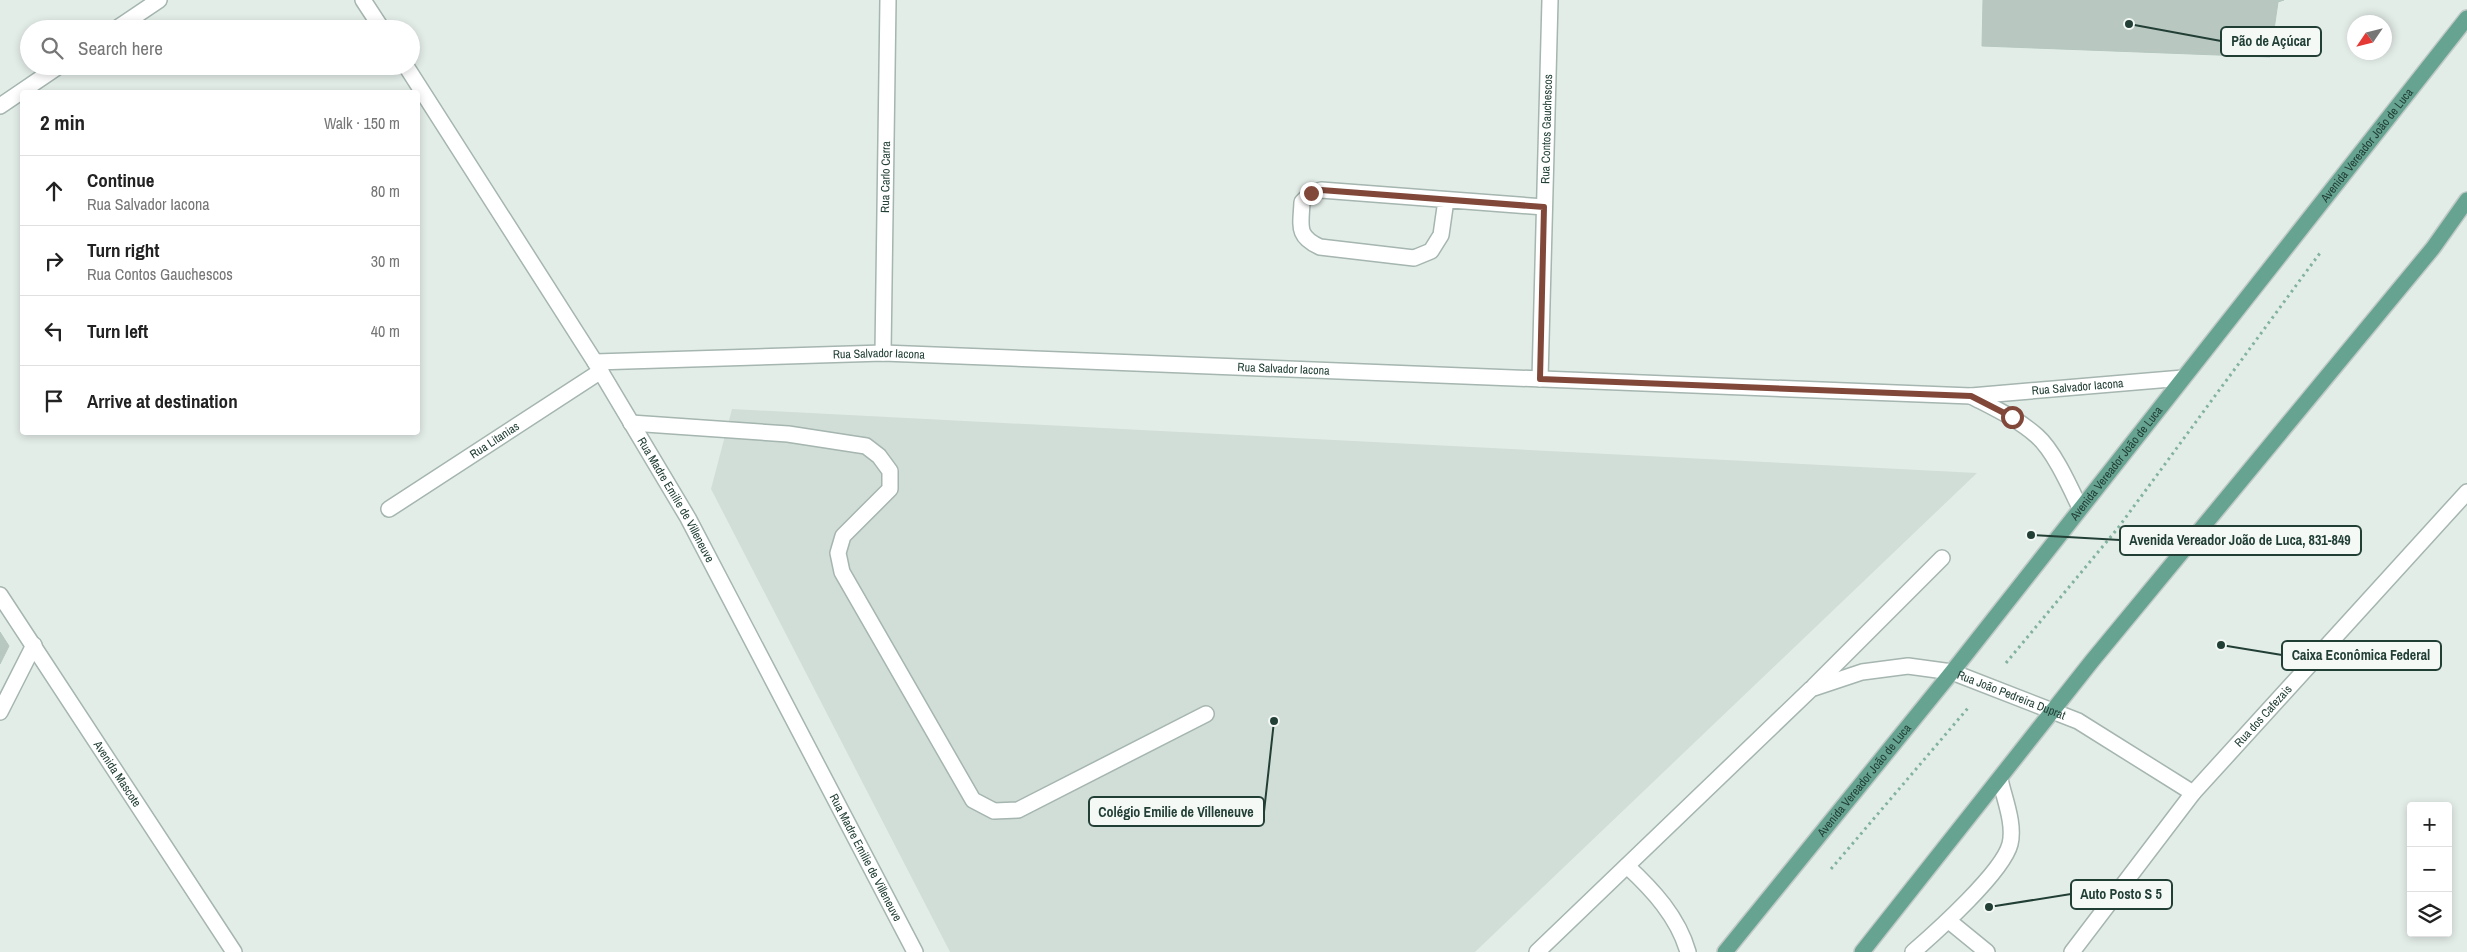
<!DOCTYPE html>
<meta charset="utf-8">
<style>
:root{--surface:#fff;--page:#f6f6f6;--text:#222;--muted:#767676;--line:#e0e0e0}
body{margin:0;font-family:"Archivo Narrow",sans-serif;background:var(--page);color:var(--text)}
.controls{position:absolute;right:15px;bottom:15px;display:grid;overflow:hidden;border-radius:5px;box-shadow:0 2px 8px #0003}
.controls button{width:45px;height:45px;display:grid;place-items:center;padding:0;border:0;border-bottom:1px solid var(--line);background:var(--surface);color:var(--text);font:25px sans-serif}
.compass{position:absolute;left:2347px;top:15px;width:45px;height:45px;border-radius:50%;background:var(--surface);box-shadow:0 2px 8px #0003;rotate:235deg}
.stop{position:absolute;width:15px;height:15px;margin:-11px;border:4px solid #81483a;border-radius:50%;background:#fff}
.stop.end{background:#81483a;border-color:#fff;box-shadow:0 1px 5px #0008}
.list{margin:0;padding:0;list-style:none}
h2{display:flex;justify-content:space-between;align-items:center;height:65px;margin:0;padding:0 20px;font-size:21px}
h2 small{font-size:16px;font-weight:400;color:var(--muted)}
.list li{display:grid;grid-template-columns:32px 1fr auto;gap:15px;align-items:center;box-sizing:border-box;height:70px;padding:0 20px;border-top:1px solid var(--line)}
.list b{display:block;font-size:19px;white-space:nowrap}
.list p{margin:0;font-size:16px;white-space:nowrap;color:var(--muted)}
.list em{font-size:16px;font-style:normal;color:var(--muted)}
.icon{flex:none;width:28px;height:28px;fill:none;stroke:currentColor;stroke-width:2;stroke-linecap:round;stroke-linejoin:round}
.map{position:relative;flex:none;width:2467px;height:952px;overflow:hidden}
.search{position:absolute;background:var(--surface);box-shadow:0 2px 8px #0003;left:20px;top:20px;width:400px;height:55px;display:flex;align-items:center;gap:12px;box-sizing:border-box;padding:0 18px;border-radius:28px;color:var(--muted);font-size:19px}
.panel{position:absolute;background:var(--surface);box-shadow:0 2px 8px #0003;left:20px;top:90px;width:400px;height:345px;border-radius:5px}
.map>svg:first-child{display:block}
.built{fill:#d1ddd7}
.building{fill:#b8c8c1;stroke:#b5c7bf}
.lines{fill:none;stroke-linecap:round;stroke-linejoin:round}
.service-casing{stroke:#a5b5af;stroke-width:18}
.minor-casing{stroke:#a5b5af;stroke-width:18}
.primary-casing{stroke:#c1c9c7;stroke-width:18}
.path{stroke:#82b2a0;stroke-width:3;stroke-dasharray:2.5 4;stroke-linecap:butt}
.service{stroke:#fff;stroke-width:15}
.minor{stroke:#fff;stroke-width:15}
.primary{stroke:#66a491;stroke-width:15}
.route{stroke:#81483a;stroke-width:6}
.labels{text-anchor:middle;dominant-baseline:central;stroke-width:4;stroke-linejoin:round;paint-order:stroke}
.street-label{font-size:12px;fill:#223f36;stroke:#f4f9f6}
.leader{fill:none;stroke:#223f36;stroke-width:2}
.callout-dot{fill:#223f36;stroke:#f4f9f6;stroke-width:2}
.callout{fill:#f4f9f6;stroke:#223f36;stroke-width:2}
.callout-label{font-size:14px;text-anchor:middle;font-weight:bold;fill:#223f36}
</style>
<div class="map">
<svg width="2467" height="952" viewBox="0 0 2467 952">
<rect width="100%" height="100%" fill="#e3ede8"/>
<path class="built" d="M732 409 1977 473 1475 952H950L711 489Z"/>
<path class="building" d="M1983 0H2284L2278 2 2270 57 1982 46Z
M0 632 9 646 0 664Z"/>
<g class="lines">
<defs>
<path id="service" d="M1446 200 1441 235 1431 251 1414 258 1320 247C1296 236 1301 226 1302 202L1311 193 1321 190 1544 207
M631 423 788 434 866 446 879 456 890 471V489L843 536 838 553 842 572 973 800 994 811 1018 810 1206 714
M1949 921 1987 952
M1913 952C1936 932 2003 872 2010 844 2015 824 2004 798 2000 779"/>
<g id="minor">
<path d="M363 0 382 29"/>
<path d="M116 29 159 0"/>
<path id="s1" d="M406 66 595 362 688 518 915 952"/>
<path d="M0 106 59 66"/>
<path id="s2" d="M883 353 888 0"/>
<path id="s3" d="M595 362 883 353 1971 396 2183 378"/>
<path id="s4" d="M1540 379 1550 0"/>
<path d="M1971 396C1994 408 2018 419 2037 436 2054 451 2070 487 2080 508"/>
<path id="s5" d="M389 509 601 371"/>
<path id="s6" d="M0 595 234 952"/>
<path d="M1814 686 1942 558"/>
<path d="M0 712 34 645"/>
<path d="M1627 866C1653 890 1678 917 1688 952"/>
<path id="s7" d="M1537 952 1811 689 1862 672 1908 666 1952 672 2078 721 2193 793"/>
<path id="s8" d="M2072 952 2193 793 2467 492"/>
</g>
<g id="primary">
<path id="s9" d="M1725 952 1952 672 2467 18"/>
<path d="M1862 952 2092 661 2433 248 2467 200"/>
</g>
</defs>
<use href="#service" class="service-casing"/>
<use href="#minor" class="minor-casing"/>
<use href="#primary" class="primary-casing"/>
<path class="path" d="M2006 663 2118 528 2320 253
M1831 869 1968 708"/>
<use href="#service" class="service"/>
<use href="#minor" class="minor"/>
<use href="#primary" class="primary"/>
</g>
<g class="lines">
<path class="route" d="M1311 193 1321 190 1544 207 1540 379 1971 396 2012 417"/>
</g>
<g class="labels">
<g class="street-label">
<text stroke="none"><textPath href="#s4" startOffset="250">Rua Contos Gauchescos</textPath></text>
<text stroke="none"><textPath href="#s9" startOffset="1031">Avenida Vereador João de Luca</textPath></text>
<text stroke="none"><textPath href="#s2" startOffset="176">Rua Carlo Carra</textPath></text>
<text stroke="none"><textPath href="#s3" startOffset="284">Rua Salvador Iacona</textPath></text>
<text stroke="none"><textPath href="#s3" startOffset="689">Rua Salvador Iacona</textPath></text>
<text stroke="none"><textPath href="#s3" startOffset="1484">Rua Salvador Iacona</textPath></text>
<text stroke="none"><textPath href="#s5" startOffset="126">Rua Litanias</textPath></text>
<text stroke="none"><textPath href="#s9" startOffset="626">Avenida Vereador João de Luca</textPath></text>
<text stroke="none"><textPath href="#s1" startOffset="511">Rua Madre Emilie de Villeneuve</textPath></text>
<text stroke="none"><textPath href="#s7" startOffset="588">Rua João Pedreira Duprat</textPath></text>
<text stroke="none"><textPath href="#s8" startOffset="304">Rua dos Cafezais</textPath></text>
<text stroke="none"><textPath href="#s6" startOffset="214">Avenida Mascote</textPath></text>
<text stroke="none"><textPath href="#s9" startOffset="221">Avenida Vereador João de Luca</textPath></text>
<text stroke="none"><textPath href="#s1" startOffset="916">Rua Madre Emilie de Villeneuve</textPath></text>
</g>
</g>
<path class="leader" d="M2129 24L2221 41M2031 535L2120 540M2221 645L2282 655M1274 721L1264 812M1989 907L2071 894"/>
<g class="callout-dot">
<circle cx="2129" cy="24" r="5"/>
<circle cx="2031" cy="535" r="5"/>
<circle cx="2221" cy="645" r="5"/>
<circle cx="1274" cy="721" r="5"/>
<circle cx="1989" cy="907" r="5"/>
</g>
<g class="callout">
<rect x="2221" y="27" width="100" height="29" rx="5"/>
<rect x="2120" y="526" width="241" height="29" rx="5"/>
<rect x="2282" y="641" width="159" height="29" rx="5"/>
<rect x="1089" y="797" width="175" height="29" rx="5"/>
<rect x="2071" y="880" width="101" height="29" rx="5"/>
</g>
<g class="callout-label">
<text x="2271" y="46">Pão de Açúcar</text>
<text x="2240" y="545">Avenida Vereador João de Luca, 831-849</text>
<text x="2361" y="660">Caixa Econômica Federal</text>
<text x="1176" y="817">Colégio Emilie de Villeneuve</text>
<text x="2121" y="899">Auto Posto S 5</text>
</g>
</svg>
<div class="controls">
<button>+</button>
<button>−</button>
<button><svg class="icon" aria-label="layers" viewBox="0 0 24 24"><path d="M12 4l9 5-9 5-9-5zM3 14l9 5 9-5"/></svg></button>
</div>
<svg class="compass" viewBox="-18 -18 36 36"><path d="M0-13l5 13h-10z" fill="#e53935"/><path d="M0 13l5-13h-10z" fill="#767676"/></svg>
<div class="stop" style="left:2012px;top:417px"></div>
<div class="stop end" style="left:1311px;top:193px"></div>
<div class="search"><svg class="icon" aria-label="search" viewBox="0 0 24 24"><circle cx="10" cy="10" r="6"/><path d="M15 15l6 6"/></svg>Search here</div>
<section class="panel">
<h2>2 min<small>Walk · 150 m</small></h2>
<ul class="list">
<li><svg class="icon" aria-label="ahead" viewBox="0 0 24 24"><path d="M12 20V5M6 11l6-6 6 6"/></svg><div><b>Continue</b><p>Rua Salvador Iacona</p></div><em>80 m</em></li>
<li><svg class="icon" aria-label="right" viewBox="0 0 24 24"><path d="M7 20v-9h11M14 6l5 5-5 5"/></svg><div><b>Turn right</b><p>Rua Contos Gauchescos</p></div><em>30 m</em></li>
<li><svg class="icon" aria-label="left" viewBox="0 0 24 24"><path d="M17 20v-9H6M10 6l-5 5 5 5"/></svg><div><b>Turn left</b></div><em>40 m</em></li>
<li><svg class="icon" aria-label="arrive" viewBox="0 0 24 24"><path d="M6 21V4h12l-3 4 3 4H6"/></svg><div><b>Arrive at destination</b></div></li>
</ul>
</section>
</div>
